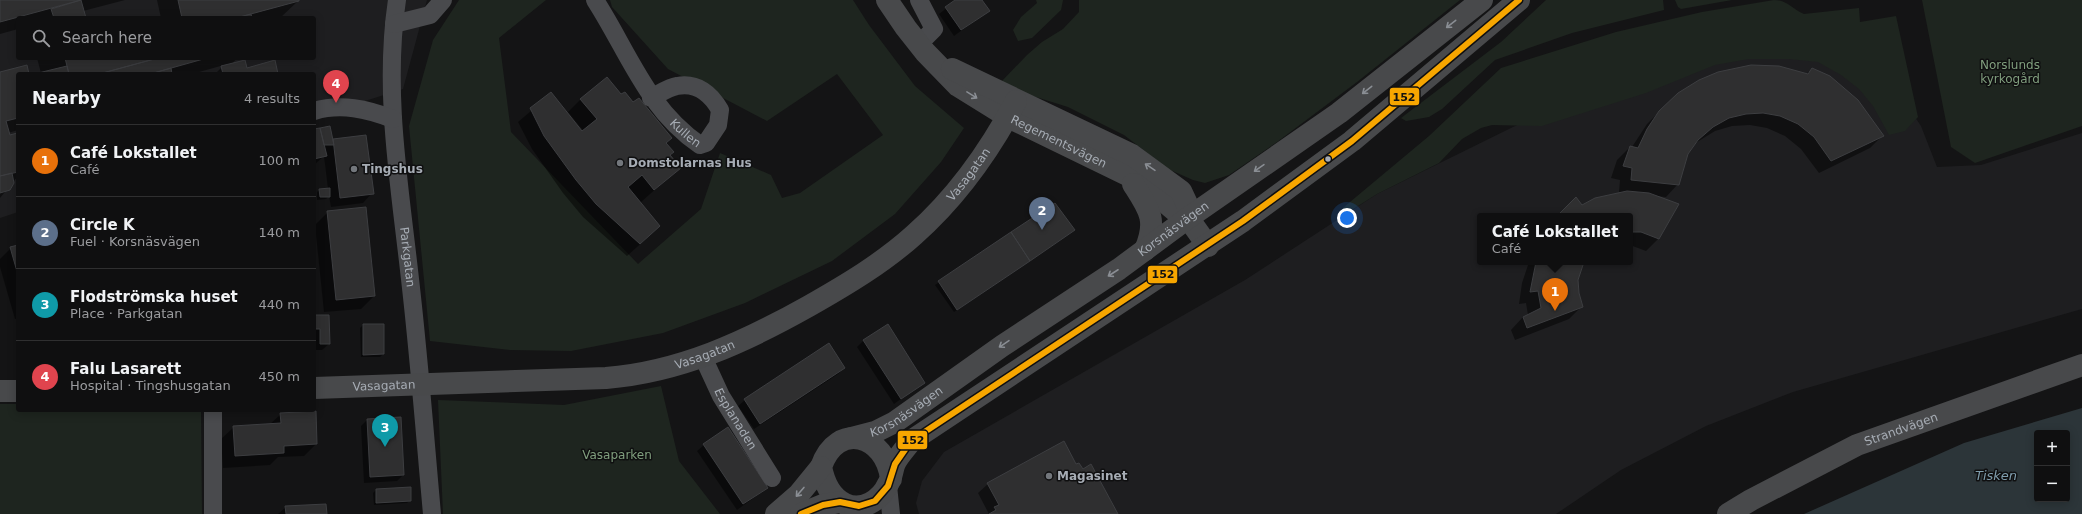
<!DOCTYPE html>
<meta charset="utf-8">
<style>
:root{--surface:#0f0f10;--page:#181819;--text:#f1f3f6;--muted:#9b9c9f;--line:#2f2f30;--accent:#ea580c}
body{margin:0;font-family:"DejaVu Sans",sans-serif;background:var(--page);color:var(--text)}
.controls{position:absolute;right:12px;bottom:12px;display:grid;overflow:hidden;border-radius:4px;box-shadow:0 2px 10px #0003}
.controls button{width:36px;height:36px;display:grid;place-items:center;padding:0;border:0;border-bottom:1px solid var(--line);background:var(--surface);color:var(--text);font:20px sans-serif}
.you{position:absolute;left:1347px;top:218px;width:14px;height:14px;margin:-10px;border:3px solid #fff;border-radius:50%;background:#1a73e8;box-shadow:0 0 0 6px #1a73e833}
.badge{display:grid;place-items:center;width:26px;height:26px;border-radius:50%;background:var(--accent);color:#fff;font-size:13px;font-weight:700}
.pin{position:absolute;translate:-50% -33px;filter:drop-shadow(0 1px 2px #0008)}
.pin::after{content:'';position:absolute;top:21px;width:14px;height:12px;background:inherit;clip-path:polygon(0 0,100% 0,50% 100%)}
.popup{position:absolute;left:1477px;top:213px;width:156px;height:52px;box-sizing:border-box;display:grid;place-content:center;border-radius:4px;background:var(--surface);filter:drop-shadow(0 1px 3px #0005);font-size:13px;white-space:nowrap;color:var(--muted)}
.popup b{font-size:15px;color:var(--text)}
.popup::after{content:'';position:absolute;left:50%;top:100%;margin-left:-8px;border:8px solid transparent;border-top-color:var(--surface)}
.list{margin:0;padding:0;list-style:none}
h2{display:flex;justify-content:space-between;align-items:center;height:52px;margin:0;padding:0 16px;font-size:17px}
h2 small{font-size:13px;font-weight:400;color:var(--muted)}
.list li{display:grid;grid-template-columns:26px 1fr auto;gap:12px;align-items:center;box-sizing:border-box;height:72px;padding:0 16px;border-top:1px solid var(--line)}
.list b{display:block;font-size:15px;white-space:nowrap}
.list p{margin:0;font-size:13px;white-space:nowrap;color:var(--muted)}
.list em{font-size:13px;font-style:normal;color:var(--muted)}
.icon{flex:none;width:22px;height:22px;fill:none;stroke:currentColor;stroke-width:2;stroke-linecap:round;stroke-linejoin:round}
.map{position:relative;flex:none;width:2082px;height:514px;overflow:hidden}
.search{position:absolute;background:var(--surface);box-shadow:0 2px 10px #0003;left:16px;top:16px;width:300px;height:44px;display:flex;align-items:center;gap:10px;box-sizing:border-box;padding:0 14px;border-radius:4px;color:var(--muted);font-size:15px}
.panel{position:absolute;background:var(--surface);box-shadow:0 2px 10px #0003;left:16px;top:72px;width:300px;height:340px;border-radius:4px}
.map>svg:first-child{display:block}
.built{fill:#1e1e20;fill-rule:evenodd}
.green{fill:#1e251f}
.water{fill:#2c3539;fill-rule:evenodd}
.shadow{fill:#0007}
.building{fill:#2f2f30;stroke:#3d3e41}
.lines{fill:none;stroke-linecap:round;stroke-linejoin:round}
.street{stroke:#494a4d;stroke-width:18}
.secondary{stroke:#48494b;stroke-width:22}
.bus-1-casing{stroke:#0f0f10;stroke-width:9}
.bus-1{stroke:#f7a600;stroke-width:6}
.oneway{stroke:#8a8e94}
.bus-dot{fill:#a6acb4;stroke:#0f0f10;stroke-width:1.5}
.poi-dot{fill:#73777c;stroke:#0f0f10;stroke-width:1.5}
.labels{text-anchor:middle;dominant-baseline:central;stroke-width:3;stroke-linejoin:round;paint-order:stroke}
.park-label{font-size:12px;fill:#809e7e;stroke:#0f0f10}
.street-label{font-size:12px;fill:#a6acb4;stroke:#0f0f10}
.poi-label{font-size:12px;font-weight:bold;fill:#a6acb4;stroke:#0f0f10;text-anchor:start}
.water-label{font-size:13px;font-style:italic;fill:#7f9dad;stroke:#0f0f10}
.line-badge{stroke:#0f0f10;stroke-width:1.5}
.pale-badge-label{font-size:11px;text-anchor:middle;font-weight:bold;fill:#111}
</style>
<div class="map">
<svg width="2082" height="514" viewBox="0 0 2082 514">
<rect width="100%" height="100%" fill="#141415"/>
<path class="built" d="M0 0H427L403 89 314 117V74H18V212L0 218ZM18 18H314V58H18Z
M1818 49 1888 77 1921 126 1937 167 1981 165 2082 133V309L1793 392 1706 426 1621 470 1556 514H919L916 503 922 481 944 452 1245 280 1377 194 1513 127 1612 83 1713 52ZM1480 216H1630V262H1480Z"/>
<path class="green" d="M459 0H546L499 38 511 132 638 264 701 209 720 153 771 175 782 198 800 193 883 135 837 74 767 121 668 69 612 7 610 0H853L869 25 915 86 964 128 941 162 895 214 832 261 745 303 663 333 571 351 510 350 430 341 409 126 433 40Z
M1036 0H1063L1061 10 1032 38 1018 41 1013 30 1021 17 1037 3Z
M1079 0H1460L1357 82 1277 142 1229 175 1205 183 1193 180 1168 169 1124 135 1068 107 1001 86V82L1027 55 1042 42 1063 29 1079 12Z
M1546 0H1663L1664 10 1572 33 1495 60 1442 109 1429 117 1406 121 1401 118 1501 42Z
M1675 0H1732L1681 9 1678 7Z
M1774 0C1787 0 1792 9 1804 14L1859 8 1860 22 1896 16 1918 117 1905 131 1889 135 1873 106 1859 89 1841 75 1818 62 1789 59H1749L1715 65 1646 93 1542 126 1492 125 1481 128 1462 139 1439 163 1377 194 1347 213 1341 211 1344 207 1429 136 1501 68 1616 32 1702 12Z
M1922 0H2082V126L1975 163 1951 147Z
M661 386 679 461 720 514H443L438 400 564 405Z
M0 404H18V410H201L202 514H0Z"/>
<path class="water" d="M2082 408V514H1804L1964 443ZM2037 433H2067V499H2037Z"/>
<path class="shadow" d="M0 0H125L83 11 85 18H18V29L0 34Z
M157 0H298V1L280 18H161Z
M957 0H981L988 11 954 36 939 14Z
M37 58H237L231 65 246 69 277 74H215L224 65 192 74H38L41 73Z
M1812 69 1882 136 1870 148 1819 173 1801 149 1785 136 1767 128 1750 125 1732 126 1715 131 1694 144 1688 154 1678 184 1666 197 1655 196 1658 239 1646 251 1630 245V216H1557L1624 193 1619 192 1620 180 1611 178 1617 160 1630 147H1632L1647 124 1660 111 1806 74Z
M0 73 28 74H18V130L8 133 9 136 18 142V176L0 198Z
M551 94 584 135 586 134 568 112 581 99 621 96 665 144 669 155 679 168 640 203 646 239 627 256 583 217 563 193 532 149 518 122Z
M314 131 332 141 333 140 372 193 363 203 331 207 329 196 326 199 317 200V192L320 190 328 189 324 156 314 165Z
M1055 204 1073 230 954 312 935 285Z
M328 212 374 296 361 309 324 312 315 225Z
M18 246V318L15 319 0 267V259L11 248Z
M1529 262H1583L1577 280 1578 293 1582 306 1569 319 1515 340 1511 330 1523 317 1528 315 1526 303 1519 304 1522 283Z
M314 316 329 344 322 350H314Z
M363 325 383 354 380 357H361L360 328Z
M887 325 924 382 894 404 857 347 863 341Z
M844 368 838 374 754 429 738 406 745 400Z
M281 414 316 444 304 456 278 457 270 465 223 468 221 439 234 427 269 425Z
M367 420 403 475 397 481 364 483 361 426Z
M704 445 767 488 737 510 697 451Z
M988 484 1116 514H989L978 493Z
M376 490 410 500 407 503 374 505 373 493Z
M286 507 326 514H278Z"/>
<path class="building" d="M0 0H81L0 22Z
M81 0 86 18H54L51 9Z
M178 0H299V1L236 18H182Z
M955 0H982L990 11 961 30 945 7Z
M251 14 252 18H236Z
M65 58H158L99 74H69Z
M158 58H207L150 74H99Z
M245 60 247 68 275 60 278 74H223L221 66Z
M27 65 29 74H18V118L6 121 10 135 17 133 18 138V172L0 176V72Z
M1751 65 1779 66 1808 74 1812 68 1830 76 1858 100 1884 136 1831 161 1814 137 1798 124 1780 116 1763 113 1746 114 1729 118 1713 127 1698 140 1688 154 1679 185 1631 180 1632 168 1623 166 1630 146 1638 148 1647 129 1659 111 1678 93 1699 80 1718 72Z
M67 66 69 74H34Z
M171 68 172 74H150Z
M607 77 621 94 625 92 633 102 639 98 672 138 666 143 674 152 670 155 681 168 654 190 642 175 628 187 660 226 640 244 596 204 576 180 544 136 530 108 551 92 582 131 597 119 580 99Z
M330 126 334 145H324L320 128Z
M320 128 327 156 314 159V129Z
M366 135 374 194 340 198 333 139Z
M12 173 14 183 10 190 0 193V176Z
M330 188V197H320L319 189Z
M1627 191 1649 193 1679 204 1659 239 1641 232H1630V216H1557L1576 197 1582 205 1595 198Z
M1055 203 1075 230 1030 261 1011 232Z
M366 207 375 296 336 300 327 211Z
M1011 232 1030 261 957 310 938 281Z
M18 245V275L10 247Z
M1536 262H1584L1578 280 1579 293 1583 307 1527 328 1523 317 1541 308 1538 291 1530 292Z
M314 315H329L330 344H320V329H314Z
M363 324H384V354L363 355Z
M888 324 925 383 901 399 863 340Z
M829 343 845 368 760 424 744 399Z
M316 411 317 444 284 446V453L235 456 233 426 281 423 280 413Z
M401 417 404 475 370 477 367 419Z
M728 427 768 488 743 504 703 444Z
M1064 441 1076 464 1079 463 1083 469 1091 464 1118 514H989L996 510 994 507 999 505 987 483Z
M411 487V501L376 503V489Z
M326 504 327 514H286L285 506Z"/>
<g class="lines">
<g class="street">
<path id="s1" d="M397 0C383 92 400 187 410 279 419 357 425 436 432 514"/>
<path id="s2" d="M595 0C628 51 647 109 700 145L706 143 718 125 720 110C711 94 697 82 677 86 669 87 659 94 651 98"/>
<path d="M919 0 934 29 919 44"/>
<path d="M394 24 430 15 443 0"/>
<path d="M314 111C341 103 367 109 393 119"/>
<path id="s3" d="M703 357 721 396 772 478"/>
<path d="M213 410V514"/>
<path d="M888 486 891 514"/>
</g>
<g class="secondary">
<path id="s4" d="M887 0 906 28 925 52 958 86 1008 117 1140 181 1179 214 1188 218"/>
<path d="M952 69 1132 155 1181 191 1188 206V218L1208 246"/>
<path d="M1133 184C1149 209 1158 220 1145 250"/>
<path id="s5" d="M314 388 606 378C680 372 745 342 809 306 846 285 883 263 914 235 956 198 990 150 1016 101"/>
<path d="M0 391H18"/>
<path id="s6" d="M852 438 875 432 895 422 1002 346 1119 269 1188 218 1339 113 1482 0"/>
<path d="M891 479C886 435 837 420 821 467 824 482 830 497 845 504 862 512 881 500 888 484 892 478 892 470 895 463 899 455 906 448 911 441L1243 221 1352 141 1519 0"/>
<path d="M776 514 799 494 821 467"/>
<path d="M801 514 823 505 840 502"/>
<path id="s7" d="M1728 514 1751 500 1857 445 2082 365"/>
</g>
<defs>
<path id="bus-1" d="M801 514 823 505 840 502 859 506 875 501 888 486 895 464 911 441 1243 221 1352 141 1519 0"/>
</defs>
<use href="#bus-1" class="bus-1-casing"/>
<use href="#bus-1" class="bus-1"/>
</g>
<defs><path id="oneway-shaft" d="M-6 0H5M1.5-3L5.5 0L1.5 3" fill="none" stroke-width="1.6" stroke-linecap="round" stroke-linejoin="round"/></defs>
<g class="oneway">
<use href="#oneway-shaft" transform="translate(1451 24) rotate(142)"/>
<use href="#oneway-shaft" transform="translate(1367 90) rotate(142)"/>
<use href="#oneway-shaft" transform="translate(972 95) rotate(32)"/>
<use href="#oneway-shaft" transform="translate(1150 167) rotate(-146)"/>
<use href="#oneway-shaft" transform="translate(1259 168) rotate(145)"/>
<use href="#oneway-shaft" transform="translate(1113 273) rotate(147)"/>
<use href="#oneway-shaft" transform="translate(1004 344) rotate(146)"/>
<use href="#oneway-shaft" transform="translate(800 492) rotate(131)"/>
</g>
<circle class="bus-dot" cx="1328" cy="159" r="3.5"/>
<g class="poi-dot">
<circle cx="620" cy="163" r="4"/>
<circle cx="354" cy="169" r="4"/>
<circle cx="1049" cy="476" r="4"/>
</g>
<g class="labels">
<g class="park-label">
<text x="2010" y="65">Norslunds<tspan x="2010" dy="14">kyrkogård</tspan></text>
<text x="617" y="455">Vasaparken</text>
</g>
<g class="street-label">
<text stroke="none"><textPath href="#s2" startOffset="162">Kullen</textPath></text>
<text stroke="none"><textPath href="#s4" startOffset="227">Regementsvägen</textPath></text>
<text stroke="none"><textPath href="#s5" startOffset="718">Vasagatan</textPath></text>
<text stroke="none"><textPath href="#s6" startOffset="385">Korsnäsvägen</textPath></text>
<text stroke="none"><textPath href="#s1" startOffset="258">Parkgatan</textPath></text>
<text stroke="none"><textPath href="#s5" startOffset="394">Vasagatan</textPath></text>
<text stroke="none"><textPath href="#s5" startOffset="70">Vasagatan</textPath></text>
<text stroke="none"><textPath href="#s6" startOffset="61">Korsnäsvägen</textPath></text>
<text stroke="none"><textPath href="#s3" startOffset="70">Esplanaden</textPath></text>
<text stroke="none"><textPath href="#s7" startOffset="193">Strandvägen</textPath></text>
</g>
<g class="poi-label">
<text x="628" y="163">Domstolarnas Hus</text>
<text x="362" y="169">Tingshus</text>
<text x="1057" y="476">Magasinet</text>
</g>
<g class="water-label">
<text x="1996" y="475">Tisken</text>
</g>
</g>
<g class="line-badge">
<rect x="1389" y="87" width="31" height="19" rx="4" fill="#f7a600"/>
<rect x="1147" y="265" width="31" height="19" rx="4" fill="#f7a600"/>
<rect x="897" y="430" width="31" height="20" rx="4" fill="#f7a600"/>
</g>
<g class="pale-badge-label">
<text x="1404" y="101">152</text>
<text x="1163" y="278">152</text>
<text x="913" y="444">152</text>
</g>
</svg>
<div class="controls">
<button>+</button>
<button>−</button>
</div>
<div class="you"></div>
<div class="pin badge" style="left:1555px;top:311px;background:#e8710a">1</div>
<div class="popup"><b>Café Lokstallet</b>Café</div>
<div class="pin badge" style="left:1042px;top:230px;background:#5c6f8a">2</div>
<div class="pin badge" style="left:385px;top:447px;background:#0f9aa8">3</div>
<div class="pin badge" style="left:336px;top:103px;background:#e0444e">4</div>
<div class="search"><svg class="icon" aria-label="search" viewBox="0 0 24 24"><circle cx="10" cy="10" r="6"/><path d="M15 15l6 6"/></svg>Search here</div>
<section class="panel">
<h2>Nearby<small>4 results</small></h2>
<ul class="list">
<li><span class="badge" style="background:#e8710a">1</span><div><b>Café Lokstallet</b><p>Café</p></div><em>100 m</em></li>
<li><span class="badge" style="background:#5c6f8a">2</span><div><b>Circle K</b><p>Fuel · Korsnäsvägen</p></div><em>140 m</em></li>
<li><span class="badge" style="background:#0f9aa8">3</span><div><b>Flodströmska huset</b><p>Place · Parkgatan</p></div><em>440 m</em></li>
<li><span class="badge" style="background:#e0444e">4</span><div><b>Falu Lasarett</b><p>Hospital · Tingshusgatan</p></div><em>450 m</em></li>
</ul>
</section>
</div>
